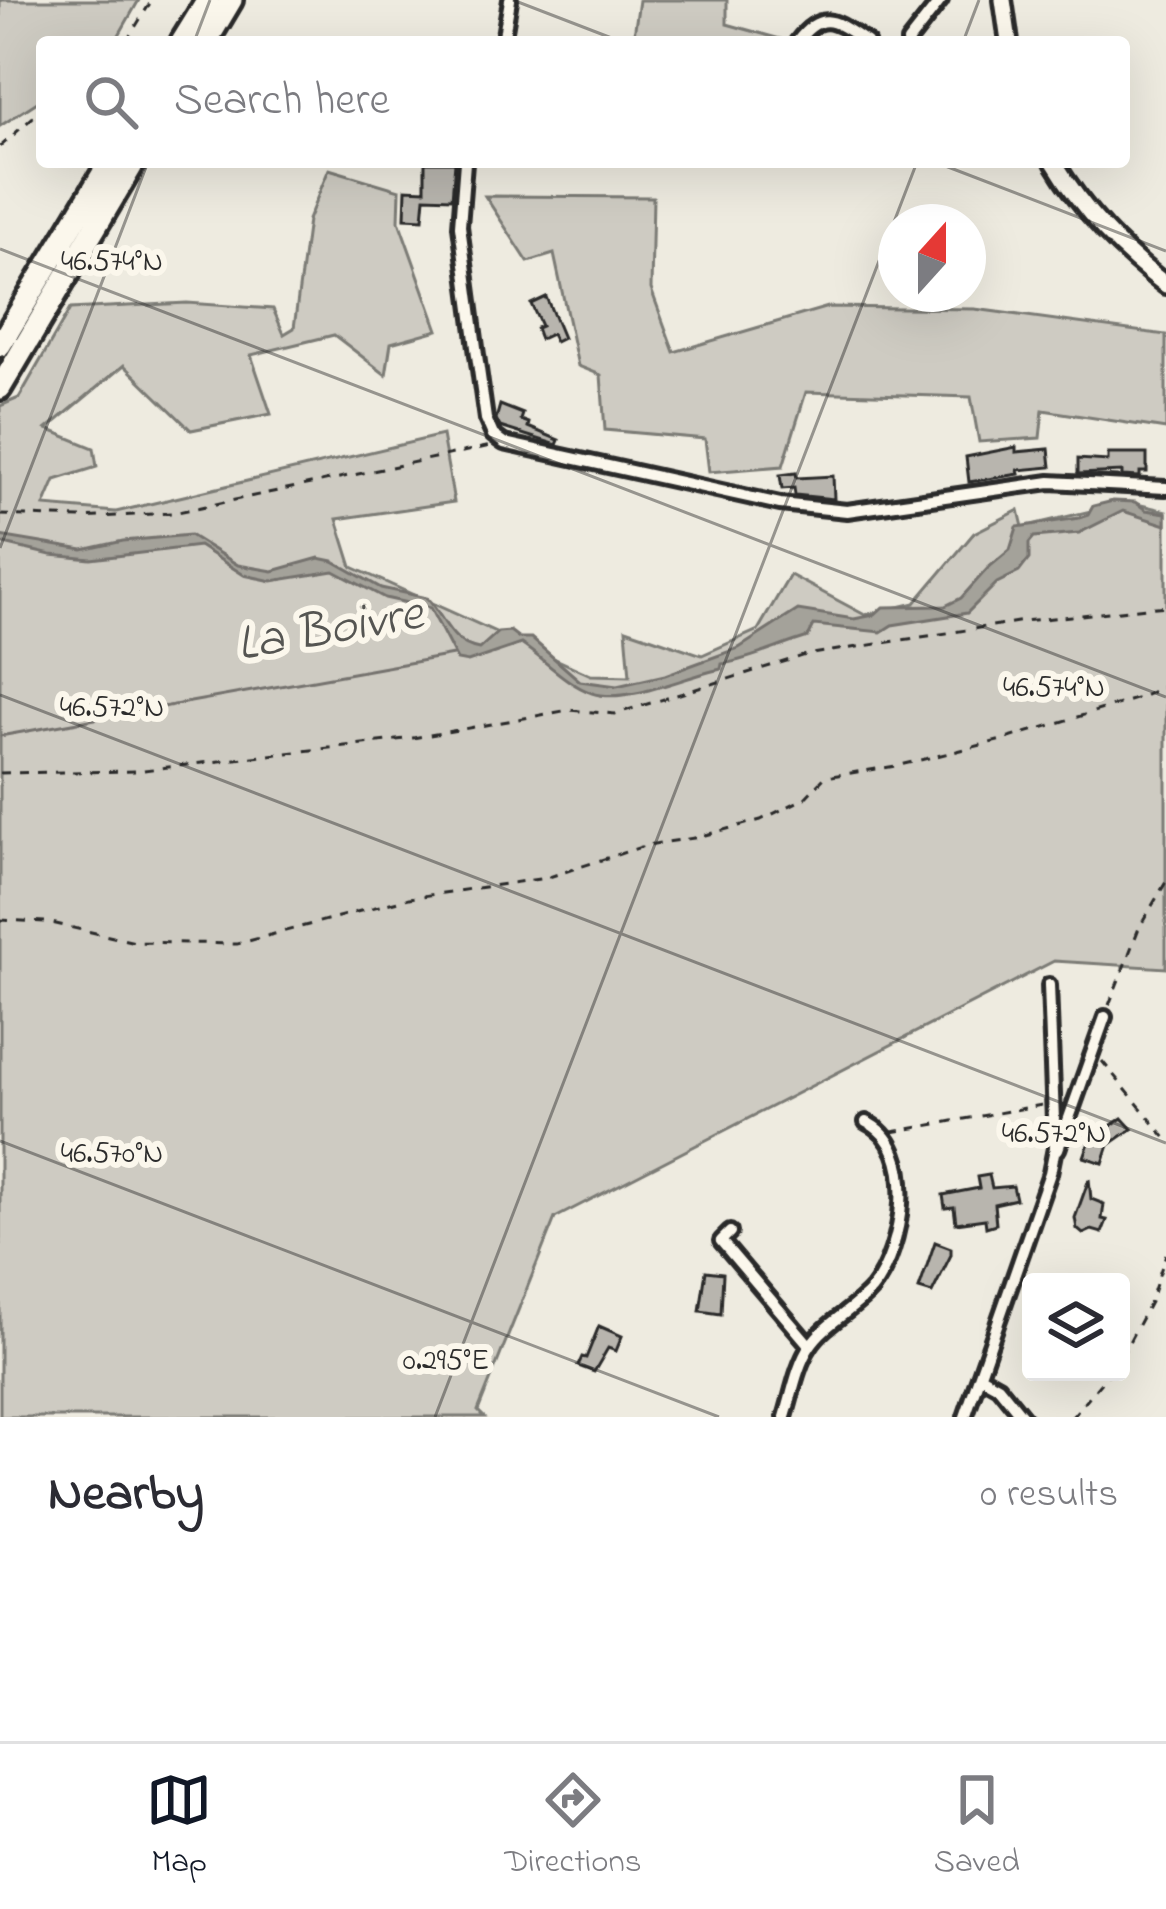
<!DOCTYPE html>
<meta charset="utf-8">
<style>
:root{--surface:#fff;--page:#f2f2f3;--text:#2b2b33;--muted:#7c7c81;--line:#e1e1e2;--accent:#111827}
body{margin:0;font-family:"Indie Flower",sans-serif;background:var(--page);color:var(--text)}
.controls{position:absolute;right:36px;bottom:36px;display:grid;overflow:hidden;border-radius:12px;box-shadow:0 12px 48px #0002}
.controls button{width:108px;height:108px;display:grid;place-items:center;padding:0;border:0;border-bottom:3px solid var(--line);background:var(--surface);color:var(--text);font:60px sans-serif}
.compass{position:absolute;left:878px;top:204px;width:108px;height:108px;border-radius:50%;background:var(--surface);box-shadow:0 12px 48px #0002;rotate:21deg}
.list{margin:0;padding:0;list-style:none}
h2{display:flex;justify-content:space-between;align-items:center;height:156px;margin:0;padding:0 48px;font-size:51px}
h2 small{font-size:39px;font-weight:400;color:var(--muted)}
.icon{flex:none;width:66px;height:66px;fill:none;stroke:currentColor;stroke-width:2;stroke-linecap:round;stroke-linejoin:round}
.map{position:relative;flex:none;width:1166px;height:1417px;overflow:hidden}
.search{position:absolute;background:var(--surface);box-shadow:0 12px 48px #0002;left:36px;right:36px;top:36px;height:132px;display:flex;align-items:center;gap:30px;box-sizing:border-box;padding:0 42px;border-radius:12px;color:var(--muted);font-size:45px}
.sheet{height:324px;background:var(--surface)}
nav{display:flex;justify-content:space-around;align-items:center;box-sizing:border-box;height:168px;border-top:3px solid var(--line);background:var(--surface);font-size:33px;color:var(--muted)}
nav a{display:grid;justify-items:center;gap:6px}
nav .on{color:var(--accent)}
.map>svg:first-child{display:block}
.green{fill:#cecbc2;stroke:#7c7b76;stroke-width:3}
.water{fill:#a4a29a;stroke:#74726e;stroke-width:3}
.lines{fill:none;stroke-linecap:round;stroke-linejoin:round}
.stream{stroke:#74726e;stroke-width:3}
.building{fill:#b8b5ae;stroke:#2b2b2b;stroke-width:3}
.street-casing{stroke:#2b2b2b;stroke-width:20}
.secondary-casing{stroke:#2b2b2b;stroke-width:24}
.highway-casing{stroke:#2b2b2b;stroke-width:30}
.path{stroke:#2b2b2b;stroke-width:3;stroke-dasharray:9 9;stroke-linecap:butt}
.street{stroke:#fbf7ec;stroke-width:10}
.secondary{stroke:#fbf7ec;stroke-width:15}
.highway{stroke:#fbf7ec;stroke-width:21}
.ticks{fill:none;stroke:#2b2b2b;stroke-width:3;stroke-opacity:0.45}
.labels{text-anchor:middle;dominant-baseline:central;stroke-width:12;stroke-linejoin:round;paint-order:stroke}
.water-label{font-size:51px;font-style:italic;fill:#555552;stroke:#fbf7ec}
.ticks-label{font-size:30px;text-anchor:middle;fill:#2b2b2b;stroke:#fbf7ec;stroke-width:12;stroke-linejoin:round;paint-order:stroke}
</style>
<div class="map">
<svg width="1166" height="1417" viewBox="0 0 1166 1417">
<rect width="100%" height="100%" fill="#eeebe0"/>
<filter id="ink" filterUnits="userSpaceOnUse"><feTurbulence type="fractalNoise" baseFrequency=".00833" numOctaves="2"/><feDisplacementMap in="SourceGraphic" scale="24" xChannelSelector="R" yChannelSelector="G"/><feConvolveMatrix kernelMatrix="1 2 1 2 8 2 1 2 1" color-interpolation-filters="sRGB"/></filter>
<g filter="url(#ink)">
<path class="green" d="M0 0H139L115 42H42V99L0 126Z
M639 0H727V24L791 42H633Z
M329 169 400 190 399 221 438 330 391 343 386 375 334 335 251 355 271 414 191 430 124 365 47 429 94 448 97 467 55 480 44 506 116 512 442 435 454 502 337 519 352 567 591 675 630 676 626 629 702 655 758 630 790 575 865 615 915 603 974 533 1019 510 1023 527 1129 502 1166 511V968L1054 961 555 1218 478 1411 484 1417H0V406L19 398 70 309 187 303 273 309 284 334 294 328 308 220Z
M485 196 653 197 651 289 674 352 828 307 975 309 1166 335V429L1043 410 1040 438 979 442 971 397 806 392 783 466 709 472 705 439 605 430 601 375 578 366 554 254 528 262Z"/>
<path class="water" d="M1113 501 1135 502 1146 510 1166 513V525L1123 511 1079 533 1034 537 1029 543V559L1019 572 997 583 967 613 892 625 881 632 814 625 808 637C778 646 753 659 722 664L721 669C685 676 627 705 592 693 566 684 544 659 521 644L468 662 457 660 430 608 385 598 334 571 272 581 244 575 199 546 91 559 51 555 0 543V536L83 550 123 541 190 535 238 565 273 571 319 558 333 561 381 588 427 598C445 618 450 644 479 649L498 632 510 631 519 638H531L580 681 617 686 665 675 739 648 798 610 854 619 874 615 883 607 945 606 961 598 988 568 1010 550 1017 527 1079 518 1088 515 1093 506Z"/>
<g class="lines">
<path class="stream" d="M0 736 453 655"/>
</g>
<path class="building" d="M425 162H455L452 198 425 197 423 219 405 218 406 189 425 190Z
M546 297 563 338 555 342 551 334 540 339 536 328 541 326 531 304Z
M500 405 523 414 521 420 529 423 528 427 559 440 557 445 500 427 496 419Z
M1016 447V452L1049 449 1051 467 1018 470 1019 474 969 482 966 457Z
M1108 454H1147V472H1140V477L1122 476V472L1078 474V459L1108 461Z
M796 473 797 478 833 476 834 499 795 495 794 488 782 489 780 475Z
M1122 1118 1132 1129 1109 1145 1103 1163 1084 1157 1090 1140Z
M989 1175 992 1188 1013 1186 1016 1199 994 1204 996 1224 986 1227 985 1219 956 1223 954 1207 945 1208 943 1195 979 1188 977 1177Z
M1089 1179 1091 1199 1104 1204 1102 1219 1107 1220 1102 1233 1092 1230 1083 1234 1077 1229 1075 1218Z
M935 1242 951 1248V1255L932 1293 919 1289Z
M706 1271 723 1273 721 1314 700 1311Z
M599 1326 622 1336 616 1351 608 1348 594 1372 578 1366 582 1357 586 1358Z"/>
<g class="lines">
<defs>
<path id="street" d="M503 42 510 0
M797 42C823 7 837 23 867 42
M908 42 941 0
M465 162 460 226 477 355 486 419 493 435 504 443 780 504 847 511 1050 482 1166 488
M1058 1149 1105 1017
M730 1232 721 1241 810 1346
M980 1376 998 1386 1023 1417
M785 1417C792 1395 797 1365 810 1346 825 1323 854 1310 872 1289 903 1250 921 1147 866 1122
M965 1417 1050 1173 1055 1148 1049 985"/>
<path id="secondary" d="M1003 0 1009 42
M1054 162C1084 212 1120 250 1166 285"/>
<path id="highway" d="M182 42 208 0
M206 42 231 0
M0 345 110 162
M0 388 134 162"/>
</defs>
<use href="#street" class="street-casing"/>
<use href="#secondary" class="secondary-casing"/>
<use href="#highway" class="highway-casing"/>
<path class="path" d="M126 42 152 0
M0 147 42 109
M0 515 82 518 173 513 491 446
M0 773 135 771 413 738 569 710 615 714 806 655 1024 621 1166 606
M0 920 47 922 135 942 237 944 409 898 546 878 647 845 694 838 761 820 805 798 825 777 896 766 1006 739 1142 697 1166 685
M1109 1005 1139 928 1166 882
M1102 1061 1166 1138
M892 1132 1042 1105
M1121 1357 1150 1302 1166 1254
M1072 1417 1110 1372"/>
<use href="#street" class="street"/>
<use href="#secondary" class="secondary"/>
<use href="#highway" class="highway"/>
</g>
</g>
<path class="ticks" d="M513 0 622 42M194 42 210 0M963 42 979 0M935 162 1166 251M0 249 1166 697M0 548 148 162M0 695 1166 1143M0 1141 719 1417M435 1417 917 162"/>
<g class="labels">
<g class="water-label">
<text transform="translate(330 631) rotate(-10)">La Boivre</text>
</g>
</g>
<g class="ticks-label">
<text x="112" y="270">46.574°N</text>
<text x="1054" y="696">46.574°N</text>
<text x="112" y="716">46.572°N</text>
<text x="1054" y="1142">46.572°N</text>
<text x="112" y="1162">46.570°N</text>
<text x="446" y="1369">0.295°E</text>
</g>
</svg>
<div class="controls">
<button><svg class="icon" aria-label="layers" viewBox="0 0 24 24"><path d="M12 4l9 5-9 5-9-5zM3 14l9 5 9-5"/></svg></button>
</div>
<svg class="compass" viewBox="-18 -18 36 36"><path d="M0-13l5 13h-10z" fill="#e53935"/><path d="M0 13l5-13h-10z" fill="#7c7c81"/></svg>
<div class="search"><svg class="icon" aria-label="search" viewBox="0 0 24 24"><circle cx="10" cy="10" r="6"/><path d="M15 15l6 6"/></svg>Search here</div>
</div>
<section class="sheet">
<h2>Nearby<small>0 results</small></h2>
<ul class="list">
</ul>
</section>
<nav>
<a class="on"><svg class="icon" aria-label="map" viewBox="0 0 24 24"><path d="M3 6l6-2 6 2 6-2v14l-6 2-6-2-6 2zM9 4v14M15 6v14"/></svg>Map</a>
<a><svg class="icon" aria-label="directions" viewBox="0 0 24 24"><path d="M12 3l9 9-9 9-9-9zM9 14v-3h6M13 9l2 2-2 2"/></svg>Directions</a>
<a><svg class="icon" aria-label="saved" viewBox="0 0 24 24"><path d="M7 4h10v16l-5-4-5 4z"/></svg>Saved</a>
</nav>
